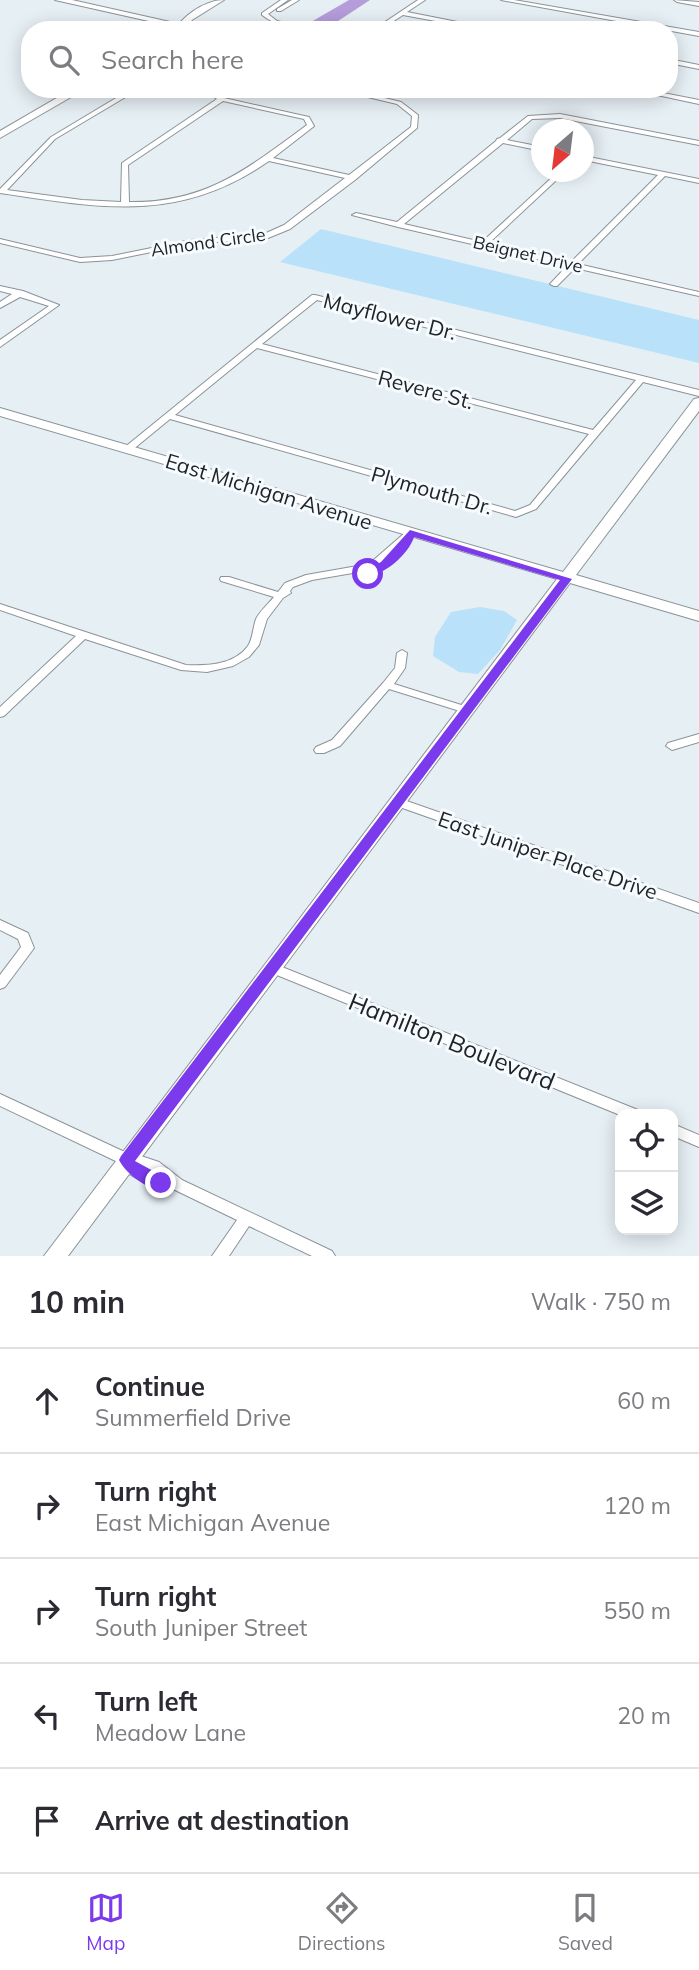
<!DOCTYPE html>
<meta charset="utf-8">
<style>
:root{--surface:#fff;--page:#f2f2f3;--text:#2b2b33;--muted:#7c7c81;--line:#e1e1e2;--accent:#7c3aed}
body{margin:0;font-family:Mulish,sans-serif;background:var(--page);color:var(--text)}
.controls{position:absolute;right:21px;bottom:21px;display:grid;overflow:hidden;border-radius:14px;box-shadow:0 4px 18px #0003}
.controls button{width:63px;height:63px;display:grid;place-items:center;padding:0;border:0;border-bottom:2px solid var(--line);background:var(--surface);color:var(--text);font:35px sans-serif}
.compass{position:absolute;left:531px;top:119px;width:63px;height:63px;border-radius:50%;background:var(--surface);box-shadow:0 4px 18px #0003;rotate:208deg}
.stop{position:absolute;width:21px;height:21px;margin:-16px;border:5px solid #7c3aed;border-radius:50%;background:#fff}
.stop.end{background:#7c3aed;border-color:#fff;box-shadow:0 2px 7px #0008}
.list{margin:0;padding:0;list-style:none}
h2{display:flex;justify-content:space-between;align-items:center;height:91px;margin:0;padding:0 28px;font-size:30px}
h2 small{font-size:23px;font-weight:400;color:var(--muted)}
.list li{display:grid;grid-template-columns:46px 1fr auto;gap:21px;align-items:center;box-sizing:border-box;height:105px;padding:0 28px;border-top:2px solid var(--line)}
.list b{display:block;font-size:26px;white-space:nowrap}
.list p{margin:0;font-size:23px;white-space:nowrap;color:var(--muted)}
.list em{font-size:23px;font-style:normal;color:var(--muted)}
.icon{flex:none;width:38px;height:38px;fill:none;stroke:currentColor;stroke-width:2;stroke-linecap:round;stroke-linejoin:round}
.map{position:relative;flex:none;width:699px;height:1256px;overflow:hidden}
.search{position:absolute;background:var(--surface);box-shadow:0 4px 18px #0003;left:21px;right:21px;top:21px;height:77px;display:flex;align-items:center;gap:18px;box-sizing:border-box;padding:0 24px;border-radius:28px;color:var(--muted);font-size:26px}
.sheet{height:616px;background:var(--surface)}
nav{display:flex;justify-content:space-around;align-items:center;box-sizing:border-box;height:98px;border-top:2px solid var(--line);background:var(--surface);font-size:19px;color:var(--muted)}
nav a{display:grid;justify-items:center;gap:4px}
nav .on{color:var(--accent)}
.map>svg:first-child{display:block}
.green{fill:#b9e2fa}
.water{fill:#b59cda}
.lines{fill:none;stroke-linecap:round;stroke-linejoin:round}
.street-casing{stroke:#8b9398;stroke-width:2}
.secondary-casing{stroke:#8b9398;stroke-width:2}
.street{fill:#fff;fill-rule:evenodd}
.secondary{fill:#fff;fill-rule:evenodd}
.route{fill:#7c3aed}
.labels{text-anchor:middle;dominant-baseline:central;stroke-width:6;stroke-linejoin:round;paint-order:stroke}
.far-street-label{font-size:18px;fill:#212426;stroke:#f6fbff}
.street-label{font-size:21px;fill:#212426;stroke:#f6fbff}
.near-street-label{font-size:24px;fill:#212426;stroke:#f6fbff}
</style>
<div class="map">
<svg width="699" height="1256" viewBox="0 0 699 1256">
<rect width="100%" height="100%" fill="#e6eff4"/>
<path class="green" d="M321 229 699 320V363L280 262Z
M480 607 504 611 517 620 500 650 478 674 459 672 433 656 435 637 451 612Z"/>
<path class="water" d="M349 0H370L332 25 311 22Z"/>
<g class="lines">
<defs>
<path id="street" d="M281 0H288L268 14 277 21 315 30C296 30 277 27 262 15V13Z
M292 0H299L281 11H277V9Z
M418 0H425L407 12 498 30H484L403 15 380 30H373Z
M501 0H514L699 32V36Z
M674 0 699 2V6L677 2Z
M669 59 699 65V69L669 63Z
M131 89H139L55 139 7 190 82 200 121 202 122 163 217 99 211 95 208 89H214L216 93 224 98 309 117 314 126 313 127 273 158 349 175 411 127 412 116 397 104 334 89H347L401 102 418 115 417 128 355 180 290 229 268 238 191 244 112 260 80 262 0 243V239L80 258 112 256 191 240 264 234 284 225 345 178 269 161C179 224 101 208 0 193V189L51 137ZM223 101 304 119 307 125C248 168 207 203 129 202L128 165Z
M629 89H643L699 100V104Z
M560 114 699 141V145L560 118 532 119 507 140 542 147V151L503 143 404 224 482 242 558 172H565L489 243 571 262 658 175 584 160V156L699 179V183L665 176 578 264 699 292V296L575 268 557 286H554L550 284 567 266 398 227 352 215 356 213 397 222 496 141 497 139 500 138 528 116Z
M0 286 23 291 59 305 0 347V340L49 306 20 297 0 308V302L12 294 0 291Z
M312 295H315L699 390V396L643 382 536 509 516 517 170 419 131 451H125L123 449 125 447ZM317 300 636 380 593 430 262 344ZM257 348 589 434 530 505 515 511 175 415Z
M410 530 415 533 413 535 376 569 312 580 293 587 290 591 291 593 283 598 267 619 259 645 249 657 233 666 207 672 181 670 85 639 4 716 0 717V707L76 636 0 610V604L186 665C207 666 234 665 248 646 253 638 253 627 256 619 260 611 268 604 274 597L221 581 220 579 221 577H229L278 592 285 583 306 575 369 564 407 531Z
M402 650 407 653 405 668 394 684 471 708 473 710 471 712H463L389 689 340 746 324 753H316L314 750 316 747 332 740 383 683 395 668 397 653Z
M699 734V742L672 750 666 746 668 743Z
M398 798 699 903V913L394 805 392 802 394 799Z
M0 920 28 933 34 948 5 987 0 989V975L21 947 18 939 0 930Z
M272 963 638 1110 640 1114 620 1115 267 971 265 968 267 965Z
M0 1094 129 1154 141 1156 159 1162 182 1180 332 1251 335 1256H312L249 1226 229 1256H212L237 1220 175 1190 163 1188 143 1182 131 1175 122 1164 0 1106Z
M673 1124 699 1135V1147L673 1136Z"/>
<path id="secondary" d="M55 0H72L179 24C190 11 208 0 224 0L192 20 185 30H175L171 26Z
M72 89H85L0 138V131Z
M699 398V411L576 575 699 611V621L570 583 68 1256H44L557 579 0 416V408L563 572 694 399Z"/>
</defs>
<use href="#street" class="street-casing"/>
<use href="#secondary" class="secondary-casing"/>
<use href="#street" class="street"/>
<use href="#secondary" class="secondary"/>
</g>
<path class="route" d="M410 530 572 579 135 1161 166 1178V1188C150 1193 126 1174 119 1160L121 1156 560 580 414 537C409 554 382 578 364 576V572L381 562Z"/>
<g class="labels">
<g class="far-street-label">
<text transform="translate(208 242) rotate(-8)">Almond Circle</text>
<text transform="translate(528 254) rotate(13)">Beignet Drive</text>
</g>
<g class="street-label">
<text transform="translate(390 316) rotate(14)">Mayflower Dr.</text>
<text transform="translate(426 389) rotate(15)">Revere St.</text>
<text transform="translate(432 490) rotate(16)">Plymouth Dr.</text>
<text transform="translate(269 491) rotate(17)">East Michigan Avenue</text>
<text transform="translate(548 855) rotate(19)">East Juniper Place Drive</text>
</g>
<g class="near-street-label">
<text transform="translate(452 1041) rotate(22)">Hamilton Boulevard</text>
</g>
</g>
</svg>
<div class="controls">
<button><svg class="icon" aria-label="locate" viewBox="0 0 24 24"><circle cx="12" cy="12" r="6"/><path d="M12 2v4M12 18v4M2 12h4M18 12h4"/></svg></button>
<button><svg class="icon" aria-label="layers" viewBox="0 0 24 24"><path d="M12 4l9 5-9 5-9-5zM3 14l9 5 9-5"/></svg></button>
</div>
<svg class="compass" viewBox="-18 -18 36 36"><path d="M0-13l5 13h-10z" fill="#e53935"/><path d="M0 13l5-13h-10z" fill="#7c7c81"/></svg>
<div class="stop" style="left:368px;top:574px"></div>
<div class="stop end" style="left:161px;top:1183px"></div>
<div class="search"><svg class="icon" aria-label="search" viewBox="0 0 24 24"><circle cx="10" cy="10" r="6"/><path d="M15 15l6 6"/></svg>Search here</div>
</div>
<section class="sheet">
<h2>10 min<small>Walk · 750 m</small></h2>
<ul class="list">
<li><svg class="icon" aria-label="ahead" viewBox="0 0 24 24"><path d="M12 20V5M6 11l6-6 6 6"/></svg><div><b>Continue</b><p>Summerfield Drive</p></div><em>60 m</em></li>
<li><svg class="icon" aria-label="right" viewBox="0 0 24 24"><path d="M7 20v-9h11M14 6l5 5-5 5"/></svg><div><b>Turn right</b><p>East Michigan Avenue</p></div><em>120 m</em></li>
<li><svg class="icon" aria-label="right" viewBox="0 0 24 24"><path d="M7 20v-9h11M14 6l5 5-5 5"/></svg><div><b>Turn right</b><p>South Juniper Street</p></div><em>550 m</em></li>
<li><svg class="icon" aria-label="left" viewBox="0 0 24 24"><path d="M17 20v-9H6M10 6l-5 5 5 5"/></svg><div><b>Turn left</b><p>Meadow Lane</p></div><em>20 m</em></li>
<li><svg class="icon" aria-label="arrive" viewBox="0 0 24 24"><path d="M6 21V4h12l-3 4 3 4H6"/></svg><div><b>Arrive at destination</b></div></li>
</ul>
</section>
<nav>
<a class="on"><svg class="icon" aria-label="map" viewBox="0 0 24 24"><path d="M3 6l6-2 6 2 6-2v14l-6 2-6-2-6 2zM9 4v14M15 6v14"/></svg>Map</a>
<a><svg class="icon" aria-label="directions" viewBox="0 0 24 24"><path d="M12 3l9 9-9 9-9-9zM9 14v-3h6M13 9l2 2-2 2"/></svg>Directions</a>
<a><svg class="icon" aria-label="saved" viewBox="0 0 24 24"><path d="M7 4h10v16l-5-4-5 4z"/></svg>Saved</a>
</nav>
